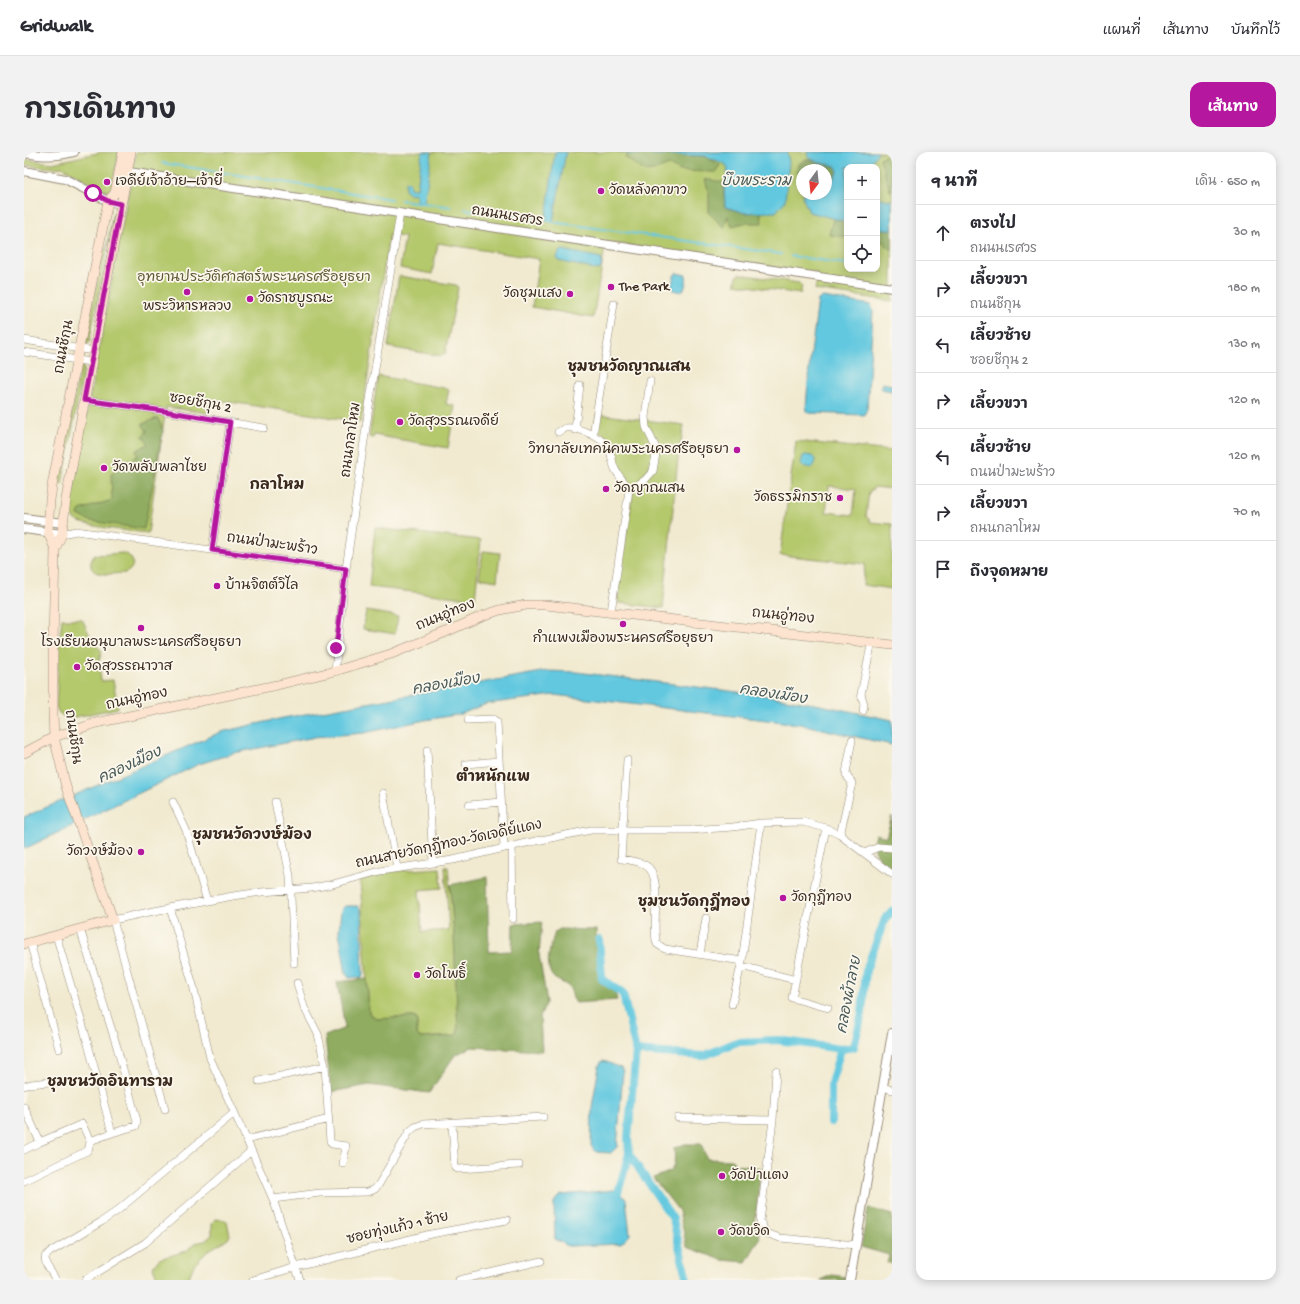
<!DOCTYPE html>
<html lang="th">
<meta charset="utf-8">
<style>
:root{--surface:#fff;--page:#f2f2f3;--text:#2b2b33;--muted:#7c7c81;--line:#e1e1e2;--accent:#b5179e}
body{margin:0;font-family:"Gochi Hand","Playpen Sans Thai",sans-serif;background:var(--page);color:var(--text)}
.controls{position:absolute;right:12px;top:12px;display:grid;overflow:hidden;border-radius:8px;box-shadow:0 2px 10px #0003}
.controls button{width:36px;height:36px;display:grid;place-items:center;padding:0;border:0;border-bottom:1px solid var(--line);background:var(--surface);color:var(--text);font:20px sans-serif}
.compass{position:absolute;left:772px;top:12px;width:36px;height:36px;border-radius:50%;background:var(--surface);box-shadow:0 2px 10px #0003;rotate:195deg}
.stop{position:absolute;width:12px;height:12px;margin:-9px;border:3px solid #b5179e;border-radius:50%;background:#fff}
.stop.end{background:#b5179e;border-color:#fff;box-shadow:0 1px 4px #0008}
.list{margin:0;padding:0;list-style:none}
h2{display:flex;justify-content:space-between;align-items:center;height:52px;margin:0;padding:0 16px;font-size:17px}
h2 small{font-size:13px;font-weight:400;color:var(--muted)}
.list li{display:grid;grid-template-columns:26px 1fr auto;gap:12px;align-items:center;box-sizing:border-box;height:56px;padding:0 16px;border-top:1px solid var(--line)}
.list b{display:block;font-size:15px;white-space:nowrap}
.list p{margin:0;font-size:13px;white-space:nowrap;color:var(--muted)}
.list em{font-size:13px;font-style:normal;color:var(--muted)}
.icon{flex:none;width:22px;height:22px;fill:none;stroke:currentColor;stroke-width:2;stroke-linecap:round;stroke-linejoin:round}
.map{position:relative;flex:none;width:868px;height:1128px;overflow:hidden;border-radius:12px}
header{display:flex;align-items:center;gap:24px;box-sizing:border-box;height:56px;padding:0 20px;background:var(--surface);border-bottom:1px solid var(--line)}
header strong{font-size:19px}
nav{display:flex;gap:22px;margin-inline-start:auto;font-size:14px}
.intro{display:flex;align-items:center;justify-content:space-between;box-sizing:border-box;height:96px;padding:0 24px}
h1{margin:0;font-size:28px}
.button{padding:10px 18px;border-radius:12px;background:var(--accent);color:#fff;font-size:14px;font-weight:700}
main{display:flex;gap:24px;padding:0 24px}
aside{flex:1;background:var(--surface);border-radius:12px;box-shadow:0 2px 10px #0003}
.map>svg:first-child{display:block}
.green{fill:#b4c86c;stroke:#787945;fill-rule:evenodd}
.forest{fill:#8fac60;stroke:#656b3f}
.water{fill:#62c8df;stroke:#4e797e}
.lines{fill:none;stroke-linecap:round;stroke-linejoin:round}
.stream{stroke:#62c8df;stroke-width:2}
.canal{stroke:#62c8df;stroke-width:8}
.minor-casing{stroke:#968a77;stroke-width:8}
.tertiary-casing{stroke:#968a77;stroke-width:10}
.secondary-casing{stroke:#968a77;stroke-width:10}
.minor{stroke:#fff;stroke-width:7}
.tertiary{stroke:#fff;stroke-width:8}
.secondary{stroke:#fde4d0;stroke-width:9}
.route{stroke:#b5179e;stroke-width:5}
.poi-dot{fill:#b5179e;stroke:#fbf7ec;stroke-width:1.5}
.labels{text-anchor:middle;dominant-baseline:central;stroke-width:3.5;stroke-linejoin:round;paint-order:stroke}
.poi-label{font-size:14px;fill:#3b2a1e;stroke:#fbf7ec;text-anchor:start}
.street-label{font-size:14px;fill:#3b2a1e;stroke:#fbf7ec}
.park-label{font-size:14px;fill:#5f5935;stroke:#fbf7ec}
.water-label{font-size:15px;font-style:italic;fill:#475958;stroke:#fbf7ec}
.neighbourhood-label{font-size:15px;font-weight:bold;fill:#3b2a1e;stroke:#fbf7ec}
</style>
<header>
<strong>Gridwalk</strong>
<nav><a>แผนที่</a><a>เส้นทาง</a><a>บันทึกไว้</a></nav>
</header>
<div class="intro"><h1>การเดินทาง</h1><a class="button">เส้นทาง</a></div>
<main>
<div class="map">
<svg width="868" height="1128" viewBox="0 0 868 1128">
<rect width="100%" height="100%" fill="#fbf7ec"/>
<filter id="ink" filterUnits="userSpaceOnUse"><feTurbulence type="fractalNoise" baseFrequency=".025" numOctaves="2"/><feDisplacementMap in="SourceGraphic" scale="8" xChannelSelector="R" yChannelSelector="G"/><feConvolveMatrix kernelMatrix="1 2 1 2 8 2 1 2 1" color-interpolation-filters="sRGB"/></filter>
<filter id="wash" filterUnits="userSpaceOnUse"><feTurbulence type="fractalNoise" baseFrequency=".012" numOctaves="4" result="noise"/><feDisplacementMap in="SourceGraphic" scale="16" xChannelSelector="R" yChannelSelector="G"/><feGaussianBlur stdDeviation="0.9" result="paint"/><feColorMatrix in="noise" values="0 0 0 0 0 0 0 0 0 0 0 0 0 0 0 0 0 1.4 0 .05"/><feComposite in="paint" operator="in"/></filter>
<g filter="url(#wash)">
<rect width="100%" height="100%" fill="#f1ead0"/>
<path class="green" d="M78 0H95L87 38 84 40 38 15 28 16 0 13V7L28 11Z
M112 0H868V149L791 138 794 122 582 90 569 166 508 155 515 107 414 91 408 122 376 116 381 85 365 83 337 270 186 247 184 261 142 255 124 381C109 379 59 375 50 367 47 364 46 360 45 356ZM823 15H853V117H823ZM778 18H802V42H778Z
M89 62H90L65 191 62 192 61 190 79 99 83 95Z
M715 122 775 131 778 134 776 142 711 132 713 125Z
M375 124 432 133 434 136 421 202 418 204 364 195Z
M58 214 60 216 38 332 36 333 34 331 56 216Z
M354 224 425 237 422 252 431 254 424 296 350 283 349 286 345 285Z
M573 262 660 273 654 307 639 456 595 451 593 447 609 339 605 329 595 318 591 311 588 295 581 283 571 276Z
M772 289 868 299V337L850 335 847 339H845L842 365 846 368V370L868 372V437L839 433 841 412 756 403ZM805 334 832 337 829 363 802 360Z
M351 376 457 388 451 447 345 435Z
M459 399 476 401 473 429 455 426Z
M99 401C111 404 112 417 101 421 92 421 71 426 67 415 66 410 68 406 71 403Z
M342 459 374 464 371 482 339 477Z
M38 467H58L69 490 78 499 75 509 77 529 89 528 94 556 47 566C39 565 35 563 32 555L35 491Z
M421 715H424L430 783 434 881 429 884 396 886 393 882V867L389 865 352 867 345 861 336 728 370 719 416 716 418 736 395 738 398 780 425 778Z
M191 1067 199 1068 203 1070 206 1083 204 1087 185 1098 170 1113 165 1125 161 1128H134L129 1115 135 1107 162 1099 171 1091 181 1089 188 1083V1072Z"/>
<path class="forest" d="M606 0 681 4 696 13 691 20 656 19 645 13C618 24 623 21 601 5Z
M868 1V38L866 39 856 6Z
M783 8 806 9 818 18 816 25 805 30H802V18H778V26L775 25 773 17 776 11Z
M681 27 699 30 701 55 721 61 737 60 738 71H720L708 74 704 64 700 76 685 61V42Z
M810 64 823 66V85L805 83Z
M853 70 868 73V98L859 90 853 89Z
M134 266 139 279 120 377 66 369 54 363 56 358 88 348 87 322 114 303 112 299 124 292 119 284 123 279 118 272Z
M868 664V719C855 706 847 703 852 682L862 685Z
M463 725 465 800 488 799 489 772 518 770 515 803 523 850 516 865 518 899 448 895 431 903 405 941 345 933 307 940 301 884 321 876 313 830 343 827 345 861 352 867 388 865 393 867V882L396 886 429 884 434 881 430 783 426 733Z
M536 777 572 778 575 828 591 840 593 848 552 851C547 846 549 839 544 834 540 831 534 829 530 826 519 815 527 793 531 780Z
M661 992H677L683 1007 708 1008 711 1013 737 1016 731 1070 736 1086 722 1110 698 1108 663 1095 655 1059 629 1026C649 1019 652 1019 650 996Z
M844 1056 868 1063V1112L863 1110 865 1103 837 1095Z
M808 1123 821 1125V1128H796Z"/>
<path class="water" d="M398 0H408L400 51 393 49 392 42 384 41 381 37V30H385L386 36 389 37 393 36Z
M531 0H542L529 70 523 69 522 66Z
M595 0H763L765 10 761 49 752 60 721 61 701 55 700 36 704 17 701 12 681 4 605 2Z
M783 0H854L845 15H823V70L785 60 778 44 779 42H802V29L809 27 814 19 811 14 794 11 784 5Z
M853 45 868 49V78L853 76Z
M539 98 577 106 578 108 577 116 574 118 535 109 533 106 535 100Z
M652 121 662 123C663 128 662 137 657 140L649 138 647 135 650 124Z
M799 145 847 153 849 159 843 257 840 263 784 261 782 256 785 217 794 148Z
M858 231 868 233V239L857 237 856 236Z
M782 303 788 304 791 307 790 314 788 316 778 314 777 311 779 304Z
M523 519 552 520 738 543 796 553 868 568V593L776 572 530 543 462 552 437 562 401 568 340 581 291 585 210 601 175 612 0 697V665L197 580 259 566Z
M321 754H334L337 758 339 822 338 825 325 826 322 822 315 779 317 758Z
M578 909C586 910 590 914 597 916L599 920 593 995 587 1001 572 1000 567 994 568 955 575 914Z
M590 1038 602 1047 606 1083 597 1092 544 1094 531 1087 530 1051 537 1043Z"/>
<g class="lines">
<path class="stream" d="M138 11 367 47
M377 48 428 55
M441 57 524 69
M528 70 757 102
M767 104 823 112"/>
<path class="canal" d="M575 788 578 827 599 842 612 899 604 986 605 1002 649 1067 663 1128
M612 899 679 904 713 890 754 888 817 897
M807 970V931L817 897 830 895 838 861 842 818 861 767 868 759
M591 1051 605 1002"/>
</g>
</g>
<g filter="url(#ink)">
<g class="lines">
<defs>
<path id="minor" d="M0 188 70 199
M0 200 67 210
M60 248 140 259 240 276
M551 278 556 233
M534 280C536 279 539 277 542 276 553 274 580 286 585 297 588 303 588 311 591 317 595 325 601 330 605 338L587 460
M569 283 590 152
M605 338 621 328 629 319 632 302 631 294 622 275 621 265 626 229
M38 382 52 379 322 417
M188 398 206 270
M311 519 322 417 345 254 376 61
M839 559 840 552 837 542 848 489
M444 568 469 567 473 570 480 696
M403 598 409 711
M603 608 597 707C605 708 614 709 621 713 641 723 626 775 633 792L641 797 718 809
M442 612 475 609
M359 641 373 716
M149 650 162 678 183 749
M251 650 266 724 270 811
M445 653 477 650
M802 676 768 846 804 856
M816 683 828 631C827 627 822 626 822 621L828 588
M488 694 489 767
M840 701 855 695 868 696
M146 756 169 833 186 906 249 1047 276 1128
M56 777 93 895 113 969 112 974 88 981 66 989
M32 783 61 881 88 981
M6 790 35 897
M676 802 682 766
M717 814 772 828
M273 831 280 855 294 882 301 914 306 989 308 992 322 994 319 1012
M708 852 718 809 737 671
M752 919 749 968 736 1069 742 1081 756 1086 832 1093
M235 929 301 914
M0 934 7 932 25 930
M859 935 868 938
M0 955 16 990
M141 957 89 768 125 760 209 744 238 740 288 736 309 732 356 719 429 708 502 691 567 678H666L709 675 737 671 779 670 802 676 816 683 868 722
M654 966 749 968
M428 971 431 1016 435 1017 495 1013
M222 988 305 967
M0 998 16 990 58 972 66 989 65 996 63 999 0 1029
M249 1047 296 1041 344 1040 351 1037 355 1032 385 980 391 975 399 972 519 965
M32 1128 22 1112 21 1105 26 1100 77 1070 93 1059 210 961
M61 1128 121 1091 227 999
M229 1128 272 1115 407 1082 483 1068
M435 1128 517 1109"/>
<path id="tertiary" d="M0 1C18 4 33 5 50 0
M0 19 41 27 84 49 97 52
M98 19 868 136
M0 366 39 371
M0 377 38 382
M826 1128 868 881"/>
<path id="secondary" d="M31 397 38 382 42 347 107 0
M0 601 30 585 72 571 253 533 311 519 367 502 422 480 458 464 476 458 502 453H522L868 493
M0 792 89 768 42 635 30 585 29 563V492L31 397 24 380 26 348 29 328 80 69 84 49 91 41 99 0"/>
</defs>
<use href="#minor" class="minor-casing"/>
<use href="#tertiary" class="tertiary-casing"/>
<use href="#secondary" class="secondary-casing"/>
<use href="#minor" class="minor"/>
<use href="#tertiary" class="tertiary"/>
<use href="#secondary" class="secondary"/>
</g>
</g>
<g class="lines" filter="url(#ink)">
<path class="route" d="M69 41 84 49 97 52 60 248 140 259 206 270 188 398 322 417 312 496"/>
</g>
<g class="poi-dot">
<circle cx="83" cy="30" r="4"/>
<circle cx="577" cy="39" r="4"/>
<circle cx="587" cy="135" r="4"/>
<circle cx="163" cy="140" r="4"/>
<circle cx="546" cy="142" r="4"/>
<circle cx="226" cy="147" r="4"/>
<circle cx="376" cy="270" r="4"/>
<circle cx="713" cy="298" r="4"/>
<circle cx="80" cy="316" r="4"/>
<circle cx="582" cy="337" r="4"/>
<circle cx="816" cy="346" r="4"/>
<circle cx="193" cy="434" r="4"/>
<circle cx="599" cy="472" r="4"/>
<circle cx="117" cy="476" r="4"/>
<circle cx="53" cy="515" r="4"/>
<circle cx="117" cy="700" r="4"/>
<circle cx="759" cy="746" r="4"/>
<circle cx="393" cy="823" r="4"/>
<circle cx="698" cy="1024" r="4"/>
<circle cx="697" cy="1080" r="4"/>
</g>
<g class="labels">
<g class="poi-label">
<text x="91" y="30">เจดีย์เจ้าอ้าย–เจ้ายี่</text>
<text x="585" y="39">วัดหลังคาขาว</text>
<text x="595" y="135">The Park</text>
<text x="538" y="142" text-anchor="end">วัดชุมแสง</text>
<text x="234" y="147">วัดราชบูรณะ</text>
<text x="163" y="155" text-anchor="middle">พระวิหารหลวง</text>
<text x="384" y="270">วัดสุวรรณเจดีย์</text>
<text x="705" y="298" text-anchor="end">วิทยาลัยเทคนิคพระนครศรีอยุธยา</text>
<text x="88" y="316">วัดพลับพลาไชย</text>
<text x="590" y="337">วัดญาณเสน</text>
<text x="808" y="346" text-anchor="end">วัดธรรมิกราช</text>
<text x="201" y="434">บ้านจิตต์วิไล</text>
<text x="599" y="487" text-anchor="middle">กำแพงเมืองพระนครศรีอยุธยา</text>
<text x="117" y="491" text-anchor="middle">โรงเรียนอนุบาลพระนครศรีอยุธยา</text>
<text x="61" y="515">วัดสุวรรณาวาส</text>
<text x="109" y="700" text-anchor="end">วัดวงษ์ฆ้อง</text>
<text x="767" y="746">วัดกุฎีทอง</text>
<text x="401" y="823">วัดโพธิ์</text>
<text x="706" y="1024">วัดป่าแตง</text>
<text x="705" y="1080">วัดขวิด</text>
</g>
<g class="street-label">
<text transform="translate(483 65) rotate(9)">ถนนนเรศวร</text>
<text transform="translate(41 195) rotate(-79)">ถนนชีกุน</text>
<text transform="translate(176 252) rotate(10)">ซอยชีกุน 2</text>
<text transform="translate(328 288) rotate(-82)">ถนนกลาโหม</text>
<text transform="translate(248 393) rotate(8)">ถนนป่ามะพร้าว</text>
<text transform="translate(422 464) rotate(-22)">ถนนอู่ทอง</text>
<text transform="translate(759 465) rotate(6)">ถนนอู่ทอง</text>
<text transform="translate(113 548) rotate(-12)">ถนนอู่ทอง</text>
<text transform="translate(48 585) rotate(82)">ถนนชีกุน</text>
<text transform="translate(425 693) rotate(-12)">ถนนสายวัดกุฎีทอง-วัดเจดีย์แดง</text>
<text transform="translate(374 1077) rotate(-13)">ซอยทุ่งแก้ว 1 ซ้าย</text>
</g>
<g class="park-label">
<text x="230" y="126">อุทยานประวัติศาสตร์พระนครศรีอยุธยา</text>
</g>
<g class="water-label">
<text x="732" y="30">บึงพระราม</text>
<text transform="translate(422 533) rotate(-10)">คลองเมือง</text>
<text transform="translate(749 543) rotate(9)">คลองเมือง</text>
<text transform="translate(106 614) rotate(-25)">คลองเมือง</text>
<text transform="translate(826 843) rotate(-79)">คลองผ้าลาย</text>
</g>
<g class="neighbourhood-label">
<text x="605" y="216">ชุมชนวัดญาณเสน</text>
<text x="253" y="334">กลาโหม</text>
<text x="469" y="626">ตำหนักแพ</text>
<text x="228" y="684">ชุมชนวัดวงษ์ฆ้อง</text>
<text x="670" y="751">ชุมชนวัดกุฎีทอง</text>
<text x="86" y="931">ชุมชนวัดอินทาราม</text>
</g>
</g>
</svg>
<div class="controls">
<button>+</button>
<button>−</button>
<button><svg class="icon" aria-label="locate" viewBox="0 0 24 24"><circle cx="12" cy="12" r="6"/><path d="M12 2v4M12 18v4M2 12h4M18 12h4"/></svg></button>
</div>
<svg class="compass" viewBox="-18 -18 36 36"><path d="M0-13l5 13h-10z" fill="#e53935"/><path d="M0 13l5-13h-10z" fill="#7c7c81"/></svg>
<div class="stop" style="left:69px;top:41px"></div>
<div class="stop end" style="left:312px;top:496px"></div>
</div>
<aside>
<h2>9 นาที<small>เดิน · 650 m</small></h2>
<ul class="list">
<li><svg class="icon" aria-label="ahead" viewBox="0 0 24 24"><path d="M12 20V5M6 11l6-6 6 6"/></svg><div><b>ตรงไป</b><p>ถนนนเรศวร</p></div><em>30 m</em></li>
<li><svg class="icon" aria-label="right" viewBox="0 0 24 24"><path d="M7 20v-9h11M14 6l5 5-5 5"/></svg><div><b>เลี้ยวขวา</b><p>ถนนชีกุน</p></div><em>180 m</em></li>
<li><svg class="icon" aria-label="left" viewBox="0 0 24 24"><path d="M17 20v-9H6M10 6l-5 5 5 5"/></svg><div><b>เลี้ยวซ้าย</b><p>ซอยชีกุน 2</p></div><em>130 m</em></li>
<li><svg class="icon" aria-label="right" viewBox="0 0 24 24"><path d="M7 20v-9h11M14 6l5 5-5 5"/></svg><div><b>เลี้ยวขวา</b></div><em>120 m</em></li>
<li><svg class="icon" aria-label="left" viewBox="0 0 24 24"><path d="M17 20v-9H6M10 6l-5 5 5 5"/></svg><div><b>เลี้ยวซ้าย</b><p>ถนนป่ามะพร้าว</p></div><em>120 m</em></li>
<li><svg class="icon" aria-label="right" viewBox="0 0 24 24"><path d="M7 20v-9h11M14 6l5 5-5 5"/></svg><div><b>เลี้ยวขวา</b><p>ถนนกลาโหม</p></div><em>70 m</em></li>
<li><svg class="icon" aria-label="arrive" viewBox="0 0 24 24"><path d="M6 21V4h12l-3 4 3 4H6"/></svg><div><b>ถึงจุดหมาย</b></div></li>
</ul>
</aside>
</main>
